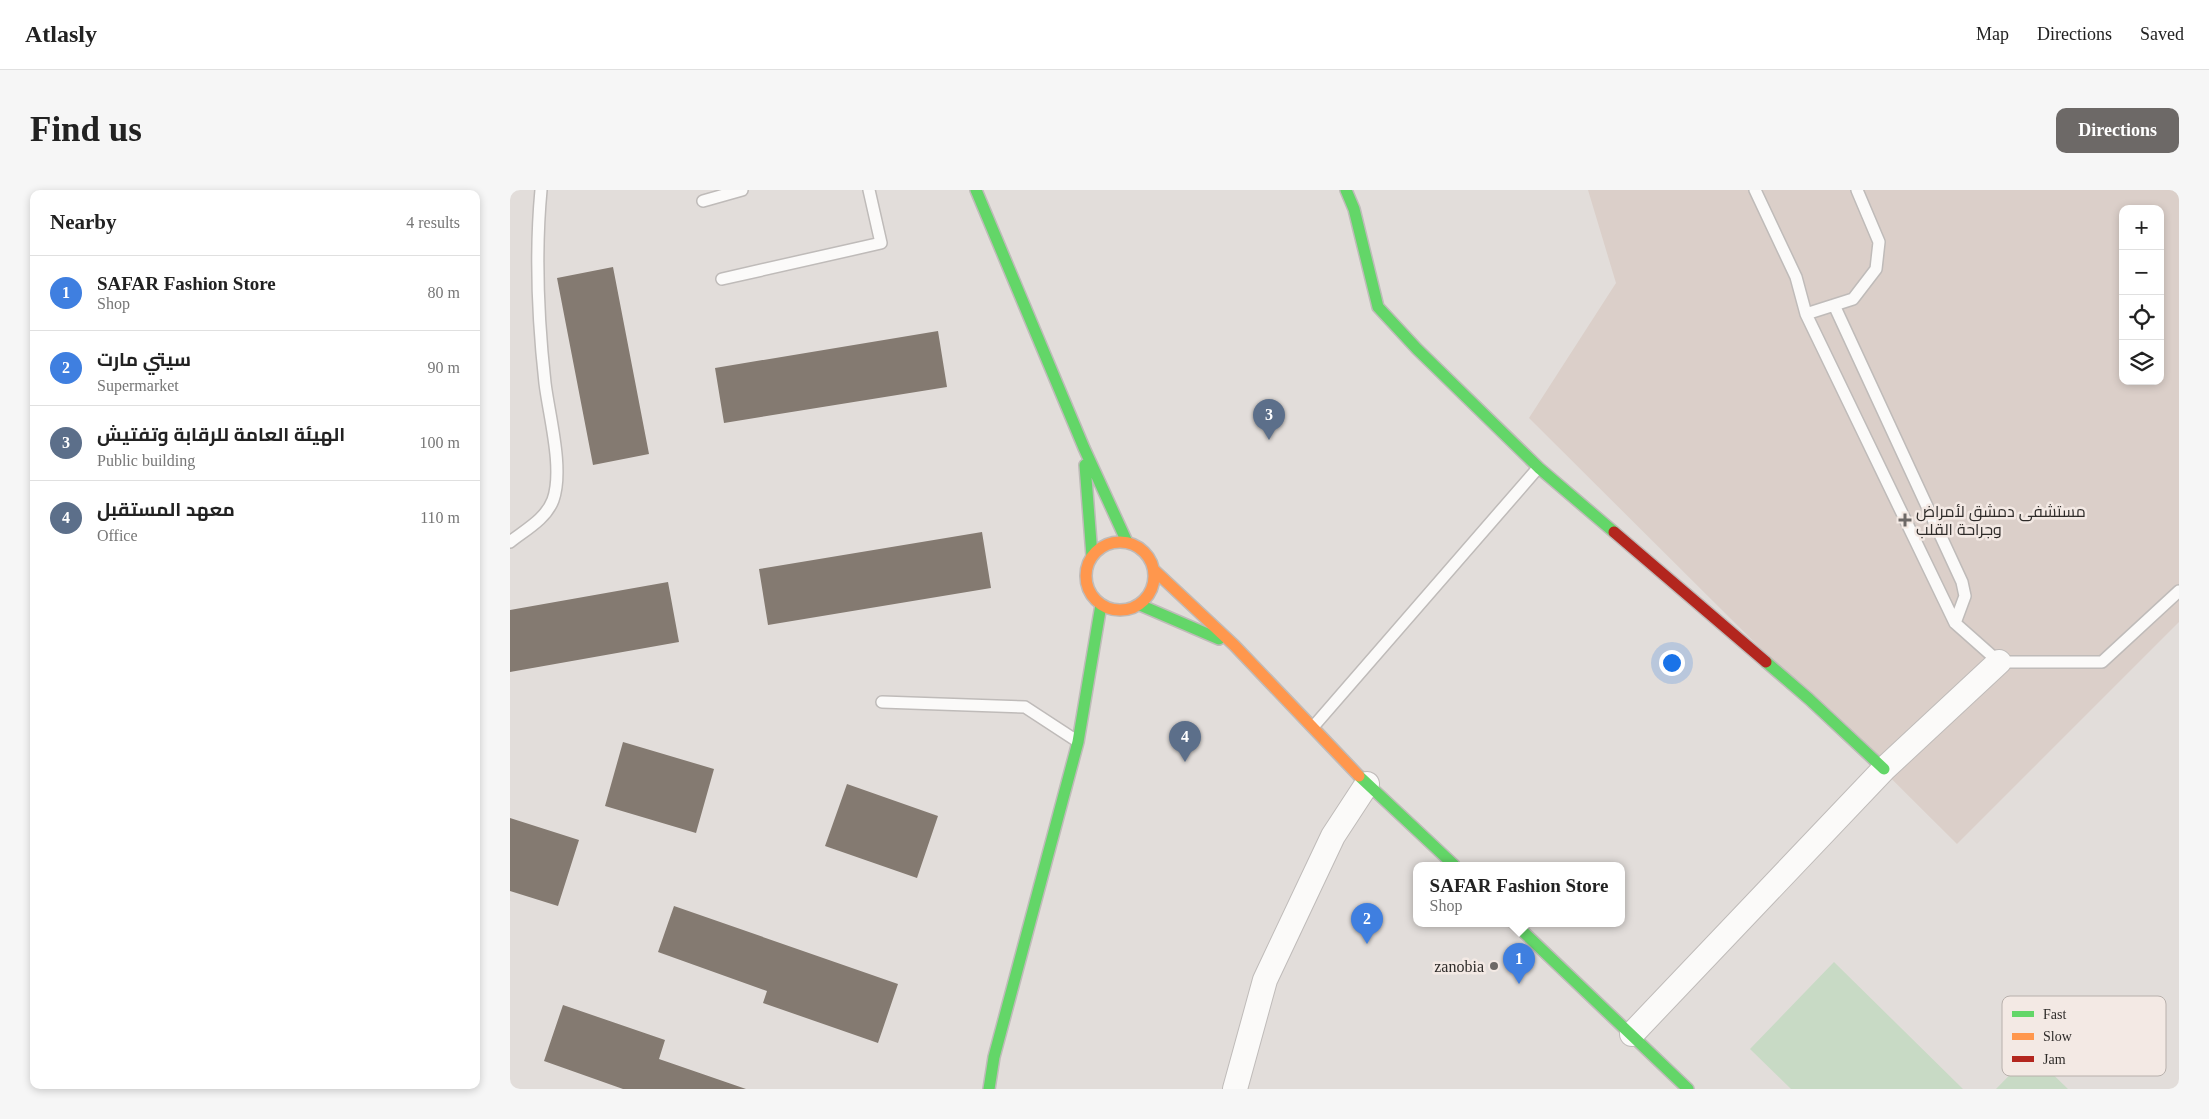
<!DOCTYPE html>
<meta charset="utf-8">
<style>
:root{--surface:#fff;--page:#f6f6f6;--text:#222;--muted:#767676;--line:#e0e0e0;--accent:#6d6967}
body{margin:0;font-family:"Times New Roman",Cairo,serif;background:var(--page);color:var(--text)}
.controls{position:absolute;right:15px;top:15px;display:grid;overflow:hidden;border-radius:10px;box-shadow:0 2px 8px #0003}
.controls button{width:45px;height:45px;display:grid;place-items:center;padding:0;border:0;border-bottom:1px solid var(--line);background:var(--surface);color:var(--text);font:25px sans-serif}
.you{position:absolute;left:1161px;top:472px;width:18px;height:18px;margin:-12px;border:4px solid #fff;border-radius:50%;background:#1a73e8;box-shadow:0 0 0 8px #1a73e833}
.badge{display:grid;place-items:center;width:32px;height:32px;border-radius:50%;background:var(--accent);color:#fff;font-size:16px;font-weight:700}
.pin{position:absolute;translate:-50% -41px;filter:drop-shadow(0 1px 2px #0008)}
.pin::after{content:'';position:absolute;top:26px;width:18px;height:15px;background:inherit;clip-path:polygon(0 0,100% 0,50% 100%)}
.popup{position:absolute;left:903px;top:672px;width:212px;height:65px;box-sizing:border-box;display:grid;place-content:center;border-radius:10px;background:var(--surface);filter:drop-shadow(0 1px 4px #0005);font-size:16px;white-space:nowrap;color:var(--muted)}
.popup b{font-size:19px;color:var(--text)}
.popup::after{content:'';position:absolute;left:50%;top:100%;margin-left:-10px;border:10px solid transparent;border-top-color:var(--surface)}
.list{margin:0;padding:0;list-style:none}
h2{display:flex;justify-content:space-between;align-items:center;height:65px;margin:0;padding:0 20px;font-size:21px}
h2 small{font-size:16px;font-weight:400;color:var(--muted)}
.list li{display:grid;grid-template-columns:32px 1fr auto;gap:15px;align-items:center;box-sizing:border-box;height:75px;padding:0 20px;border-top:1px solid var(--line)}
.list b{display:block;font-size:19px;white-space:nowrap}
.list p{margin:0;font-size:16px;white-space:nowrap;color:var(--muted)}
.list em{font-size:16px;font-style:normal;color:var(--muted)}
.icon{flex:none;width:28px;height:28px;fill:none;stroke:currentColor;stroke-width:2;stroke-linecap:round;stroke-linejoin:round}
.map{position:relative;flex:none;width:1669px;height:899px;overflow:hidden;border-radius:10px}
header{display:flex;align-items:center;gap:30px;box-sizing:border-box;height:70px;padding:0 25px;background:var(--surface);border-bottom:1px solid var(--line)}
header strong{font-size:24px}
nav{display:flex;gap:28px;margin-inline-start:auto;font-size:18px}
.intro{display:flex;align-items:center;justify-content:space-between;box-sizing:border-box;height:120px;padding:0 30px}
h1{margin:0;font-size:35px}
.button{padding:12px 22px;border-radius:10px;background:var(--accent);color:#fff;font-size:18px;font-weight:700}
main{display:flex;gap:30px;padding:0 30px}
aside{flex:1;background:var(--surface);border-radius:10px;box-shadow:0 2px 8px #0003}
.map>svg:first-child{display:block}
.built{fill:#dbcfc9;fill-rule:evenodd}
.green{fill:#c8dac5}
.building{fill:#847a71}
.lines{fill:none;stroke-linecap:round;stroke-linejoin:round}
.lane-casing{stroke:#bfbbb9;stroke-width:14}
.street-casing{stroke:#bfbbb9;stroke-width:26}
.fast-casing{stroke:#bfbbb9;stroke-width:14}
.slow-casing{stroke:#bfbbb9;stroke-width:14}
.jam-casing{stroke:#bfbbb9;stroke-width:14}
.lane{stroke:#fbfaf9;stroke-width:11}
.street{stroke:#fbfaf9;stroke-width:24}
.fast{stroke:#63d668;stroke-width:11}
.slow{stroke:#ff974d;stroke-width:11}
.jam{stroke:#b3261e;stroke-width:11}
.poi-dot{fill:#6d6967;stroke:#f3e9e4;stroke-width:2}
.labels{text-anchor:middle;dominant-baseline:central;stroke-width:5;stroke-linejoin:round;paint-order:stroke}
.poi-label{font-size:16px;fill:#2e2b29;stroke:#f3e9e4;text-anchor:start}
.key{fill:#f3e9e4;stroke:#b8b0ac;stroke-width:1}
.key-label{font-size:14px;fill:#2e2b29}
</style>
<header>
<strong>Atlasly</strong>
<nav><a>Map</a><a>Directions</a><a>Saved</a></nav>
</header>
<div class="intro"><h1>Find us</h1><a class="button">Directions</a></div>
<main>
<aside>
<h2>Nearby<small>4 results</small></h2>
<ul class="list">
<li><span class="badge" style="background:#3f7fe0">1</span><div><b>SAFAR Fashion Store</b><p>Shop</p></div><em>80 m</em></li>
<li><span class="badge" style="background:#3f7fe0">2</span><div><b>سيتي مارت</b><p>Supermarket</p></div><em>90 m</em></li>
<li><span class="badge" style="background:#5c6f8a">3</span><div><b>الهيئة العامة للرقابة وتفتيش</b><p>Public building</p></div><em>100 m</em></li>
<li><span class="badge" style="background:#5c6f8a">4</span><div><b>معهد المستقبل</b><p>Office</p></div><em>110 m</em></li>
</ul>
</aside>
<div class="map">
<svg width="1669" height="899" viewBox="0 0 1669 899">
<rect width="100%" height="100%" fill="#e2ddda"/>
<path class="built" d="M1078 0H1669V432L1447 654 1019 228 1106 93ZM1613 19H1650V191H1613Z"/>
<path class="green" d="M1324 772 1453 899H1281L1240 859Z
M1521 863 1558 899H1486Z"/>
<path class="building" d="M103 77 139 264 83 275 47 88Z
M428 141 437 197 214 233 205 178Z
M472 342 481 398 258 435 249 379Z
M158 392 169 452 0 482V420Z
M113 552 204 579 186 643 95 616Z
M337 594 428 626 407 688 315 656Z
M0 628 69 650 48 716 0 701Z
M164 716 388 794 368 853 253 813 257 801 148 762Z
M53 815 155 850 149 869 236 899H113L34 871Z"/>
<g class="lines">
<defs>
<path id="lane" d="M1245 0 1286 87 1296 124 1445 433 1489 472H1592L1669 401
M193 11 232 0
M212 89 371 53 359 0
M1324 115 1452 392 1455 406 1445 433
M1296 124 1343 109 1366 79 1369 52 1347 0
M0 352C15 340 36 329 43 310 54 279 39 226 35 193 28 130 25 64 31 0
M372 512 515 517 567 551
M803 537 1028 278"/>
<path id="street" d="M1122 844 1374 579 1489 472
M725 899 755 790 823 646 857 594"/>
<path id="fast" d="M466 0 574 258 617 352
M836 0 844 19 868 117 907 159 1029 278 1104 342
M575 275 582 366
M630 415 709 449
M1256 472 1299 509 1374 579
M849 586 944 675
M1004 733 1178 899
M479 899 484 867 568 552 591 415"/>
<path id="slow" d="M576 386a34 34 0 1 1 68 0a34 34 0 1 1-68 0Z
M644 380 724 455 849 586"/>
<path id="jam" d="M1104 342 1256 472"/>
</defs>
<use href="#lane" class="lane-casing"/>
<use href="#street" class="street-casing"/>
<use href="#fast" class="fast-casing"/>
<use href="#slow" class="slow-casing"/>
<use href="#jam" class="jam-casing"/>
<use href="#lane" class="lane"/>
<use href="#street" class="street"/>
<use href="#fast" class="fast"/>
<use href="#slow" class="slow"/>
<use href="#jam" class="jam"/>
</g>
<g class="poi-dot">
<path d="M1392.5 322.5h5v5h5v5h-5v5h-5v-5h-5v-5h5z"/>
<circle cx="984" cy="776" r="5"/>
</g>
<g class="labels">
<g class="poi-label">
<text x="1406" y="321">مستشفى دمشق لأمراض<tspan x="1406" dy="18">وجراحة القلب</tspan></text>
<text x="974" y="776" text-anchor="end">zanobia</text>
</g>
</g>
<rect x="1492" y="806" width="164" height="80" rx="8" class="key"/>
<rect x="1502" y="821" width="22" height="6" fill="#63d668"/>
<rect x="1502" y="843" width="22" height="7" fill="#ff974d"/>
<rect x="1502" y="866" width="22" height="6" fill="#b3261e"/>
<g class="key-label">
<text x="1533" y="829">Fast</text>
<text x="1533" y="851">Slow</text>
<text x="1533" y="874">Jam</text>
</g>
</svg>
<div class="controls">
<button>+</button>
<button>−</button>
<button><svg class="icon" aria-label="locate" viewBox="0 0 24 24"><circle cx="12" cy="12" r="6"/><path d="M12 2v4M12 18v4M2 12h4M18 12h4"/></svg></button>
<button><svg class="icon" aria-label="layers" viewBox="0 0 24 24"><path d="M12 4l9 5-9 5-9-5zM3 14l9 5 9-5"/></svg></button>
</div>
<div class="you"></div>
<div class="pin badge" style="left:1009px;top:794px;background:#3f7fe0">1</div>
<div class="popup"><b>SAFAR Fashion Store</b>Shop</div>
<div class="pin badge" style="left:857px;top:754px;background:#3f7fe0">2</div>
<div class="pin badge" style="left:759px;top:250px;background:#5c6f8a">3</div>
<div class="pin badge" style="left:675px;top:572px;background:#5c6f8a">4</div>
</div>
</main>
